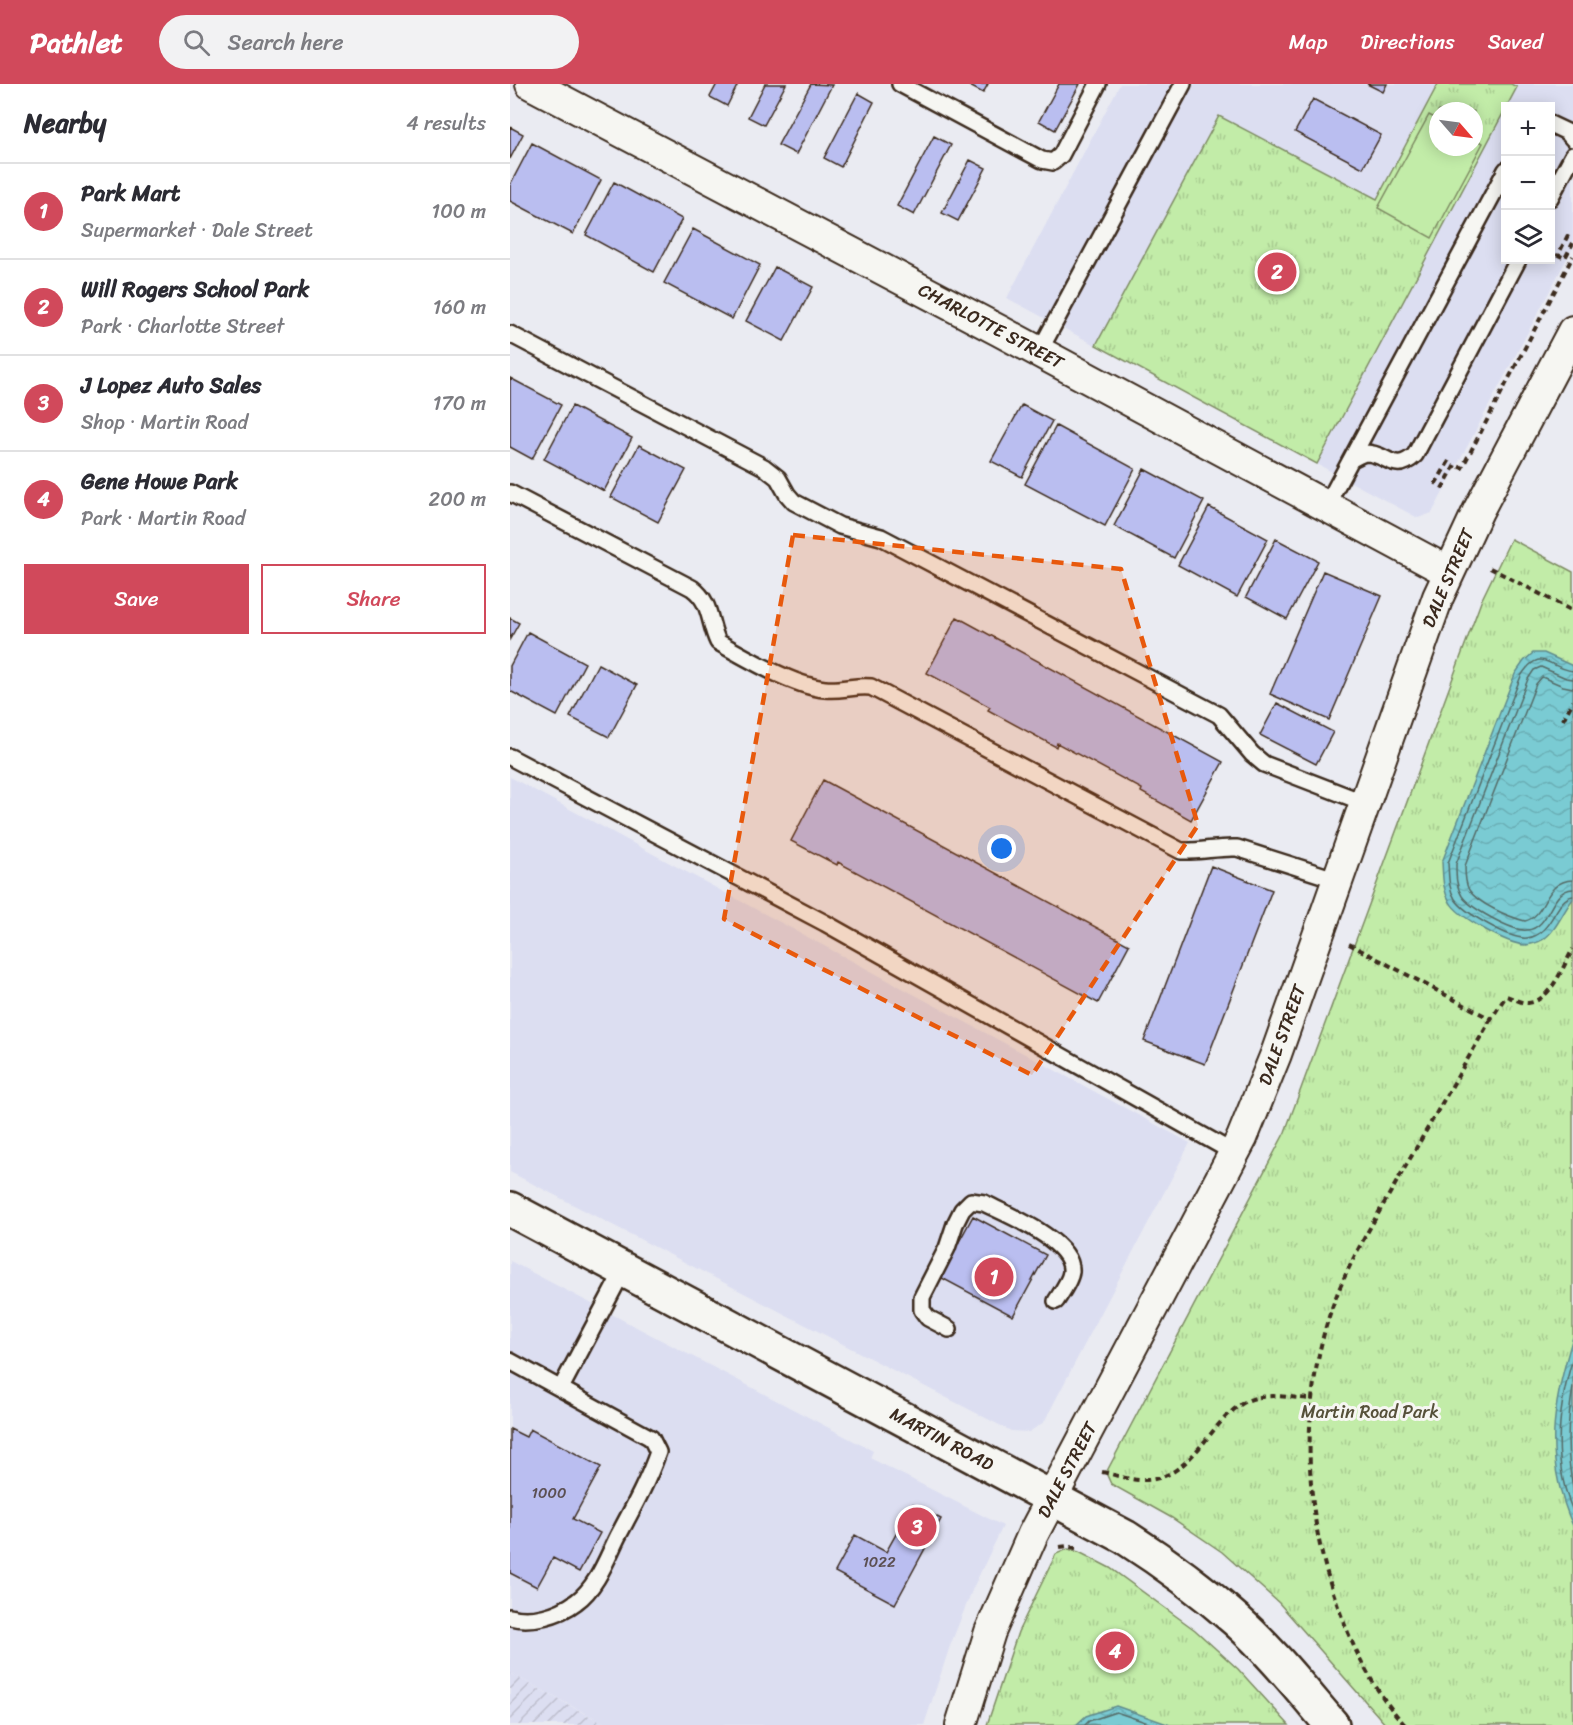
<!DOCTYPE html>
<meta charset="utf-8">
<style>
:root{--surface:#fff;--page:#f2f2f3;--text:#2b2b33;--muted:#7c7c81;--line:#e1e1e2;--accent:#d1495b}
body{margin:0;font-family:Sriracha,sans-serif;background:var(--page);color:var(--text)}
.controls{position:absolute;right:18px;top:18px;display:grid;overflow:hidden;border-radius:0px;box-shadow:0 3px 15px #0003}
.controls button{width:54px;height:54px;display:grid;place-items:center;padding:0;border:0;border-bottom:2px solid var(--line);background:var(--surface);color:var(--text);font:30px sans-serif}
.compass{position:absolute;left:919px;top:18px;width:54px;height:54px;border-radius:50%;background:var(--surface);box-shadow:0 3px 15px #0003;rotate:118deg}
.you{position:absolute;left:492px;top:765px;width:21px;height:21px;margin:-15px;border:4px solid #fff;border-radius:50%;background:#1a73e8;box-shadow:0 0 0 9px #1a73e833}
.badge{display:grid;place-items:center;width:39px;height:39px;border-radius:50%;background:var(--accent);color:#fff;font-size:20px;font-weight:700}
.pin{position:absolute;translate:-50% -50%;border:3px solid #fff;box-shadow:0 2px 6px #0006}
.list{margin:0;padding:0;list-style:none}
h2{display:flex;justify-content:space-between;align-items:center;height:78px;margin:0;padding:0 24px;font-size:26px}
h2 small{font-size:20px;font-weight:400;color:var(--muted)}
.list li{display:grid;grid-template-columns:39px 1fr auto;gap:18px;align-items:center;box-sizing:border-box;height:96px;padding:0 24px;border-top:2px solid var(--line)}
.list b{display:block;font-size:22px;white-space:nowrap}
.list p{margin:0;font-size:20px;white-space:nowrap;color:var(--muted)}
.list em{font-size:20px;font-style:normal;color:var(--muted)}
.actions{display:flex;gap:12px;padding:18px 24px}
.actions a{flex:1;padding:14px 0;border:2px solid var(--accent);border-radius:0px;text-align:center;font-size:21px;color:var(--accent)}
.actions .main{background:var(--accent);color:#fff}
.icon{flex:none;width:33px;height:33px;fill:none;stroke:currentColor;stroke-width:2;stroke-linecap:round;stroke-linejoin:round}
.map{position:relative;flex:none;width:1063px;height:1641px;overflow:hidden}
header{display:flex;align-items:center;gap:36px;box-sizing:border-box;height:84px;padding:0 30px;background:var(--accent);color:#fff}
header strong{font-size:28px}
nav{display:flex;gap:33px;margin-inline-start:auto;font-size:21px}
.search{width:420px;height:54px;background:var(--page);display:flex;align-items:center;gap:15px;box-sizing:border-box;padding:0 21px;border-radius:33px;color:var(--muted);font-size:22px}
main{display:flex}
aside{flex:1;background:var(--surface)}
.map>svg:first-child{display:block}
.built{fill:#dcdef1;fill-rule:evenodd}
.industrial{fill:url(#industrial-furrows)}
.park{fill:url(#park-tufts);stroke:#7e8b63;stroke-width:1.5;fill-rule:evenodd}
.pitch{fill:#c2eca8;stroke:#7e8b63;stroke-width:1.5}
.water{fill:url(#water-waves);stroke:#618b8b;stroke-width:1.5}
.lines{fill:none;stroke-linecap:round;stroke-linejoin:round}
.shore{stroke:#546a66;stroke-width:1.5}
.building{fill:#babef0;stroke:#3b2a1e;stroke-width:1.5}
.lane-casing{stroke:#3b2a1e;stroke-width:20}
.street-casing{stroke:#3b2a1e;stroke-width:34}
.secondary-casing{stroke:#3b2a1e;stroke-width:38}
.path{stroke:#3b2a1e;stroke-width:4;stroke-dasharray:6 4.5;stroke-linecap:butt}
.lane{stroke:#f6f6f2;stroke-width:15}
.street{stroke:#f6f6f2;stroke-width:30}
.secondary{stroke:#f6f6f2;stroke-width:33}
.marked{fill:#e8590c;fill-opacity:0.2;stroke:#e8590c;stroke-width:4.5;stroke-dasharray:12 8;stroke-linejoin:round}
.labels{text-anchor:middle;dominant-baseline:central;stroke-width:6;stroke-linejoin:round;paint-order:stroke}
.number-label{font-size:15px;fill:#5b4f52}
.street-label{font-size:18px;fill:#3b2a1e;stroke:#f6f6f2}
.park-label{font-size:18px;fill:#56513a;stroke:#f6f6f2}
</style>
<header>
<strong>Pathlet</strong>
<div class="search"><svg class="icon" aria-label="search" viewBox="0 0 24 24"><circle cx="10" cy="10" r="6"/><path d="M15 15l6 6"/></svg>Search here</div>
<nav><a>Map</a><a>Directions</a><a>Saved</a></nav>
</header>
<main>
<aside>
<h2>Nearby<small>4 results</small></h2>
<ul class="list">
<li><span class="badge">1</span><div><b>Park Mart</b><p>Supermarket · Dale Street</p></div><em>100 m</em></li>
<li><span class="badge">2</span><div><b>Will Rogers School Park</b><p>Park · Charlotte Street</p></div><em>160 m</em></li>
<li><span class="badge">3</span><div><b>J Lopez Auto Sales</b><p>Shop · Martin Road</p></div><em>170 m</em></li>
<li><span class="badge">4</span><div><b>Gene Howe Park</b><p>Park · Martin Road</p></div><em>200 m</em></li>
</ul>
<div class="actions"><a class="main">Save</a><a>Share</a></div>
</aside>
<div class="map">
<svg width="1063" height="1641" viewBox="0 0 1063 1641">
<defs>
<pattern id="industrial-furrows" width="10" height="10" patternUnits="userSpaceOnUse" patternTransform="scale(1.5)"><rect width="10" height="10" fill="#dcdef1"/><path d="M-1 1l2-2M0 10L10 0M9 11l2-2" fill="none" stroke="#bebfce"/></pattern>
<pattern id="park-tufts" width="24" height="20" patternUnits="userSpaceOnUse" patternTransform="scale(1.5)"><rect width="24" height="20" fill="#c2eca8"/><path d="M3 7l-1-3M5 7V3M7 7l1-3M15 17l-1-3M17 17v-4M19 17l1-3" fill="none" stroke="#a8cb90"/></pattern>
<pattern id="water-waves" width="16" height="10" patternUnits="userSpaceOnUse" patternTransform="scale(1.5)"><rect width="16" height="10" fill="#7acbd3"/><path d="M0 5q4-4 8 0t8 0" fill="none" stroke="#6aaeb5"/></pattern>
</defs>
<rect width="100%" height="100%" fill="#eaebf2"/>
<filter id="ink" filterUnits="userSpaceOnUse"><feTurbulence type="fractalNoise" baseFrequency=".0167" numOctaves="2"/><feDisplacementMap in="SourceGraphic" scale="12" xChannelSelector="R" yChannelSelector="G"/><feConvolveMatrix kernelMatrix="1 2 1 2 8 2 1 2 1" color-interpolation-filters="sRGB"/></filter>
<g filter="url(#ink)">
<path class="built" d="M610 0H1063V163L922 429 908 434 497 214ZM996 22H1040V176H996ZM928 27H964V63H928Z
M0 693 680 1059 534 1338 519 1348 501 1347 0 1088Z
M0 1177 363 1367 360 1374 493 1442 463 1504 440 1562 414 1641H97L0 1589Z"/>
<path class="industrial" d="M0 1589 68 1626 97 1641H0Z"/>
<path class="park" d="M928 0H1001L1007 3 807 380 586 261 709 32 867 115ZM928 27H964V63H928Z
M1001 455 1063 488V1641H876L769 1519 712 1468 662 1434 601 1400 596 1389 775 1048 972 515Z
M558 1465 569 1468 600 1484 685 1546 728 1585 779 1641H477L508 1548 546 1470Z"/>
<path class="pitch" d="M919 31 928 36V63H964V54L973 59 922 154 868 124Z"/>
<path class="water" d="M1023 569H1034L1063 582V815C1053 827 1046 848 1032 856 1029 858 1019 861 1015 861 997 860 948 833 940 818 932 805 933 792 932 778L1005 590 1014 577Z
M1063 1253V1442C1033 1374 1042 1322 1063 1253Z
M606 1622 660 1641H566L576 1632Z"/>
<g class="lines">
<path class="shore" d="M1063 587C1037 584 1031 561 1011 592L938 779C939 792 938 804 945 815 954 829 1001 856 1017 854 1043 851 1045 814 1063 812
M1063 595 1056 594 1031 583 1024 586 1018 595 946 780C946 792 946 802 952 812 960 824 1003 848 1017 846 1041 844 1039 806 1063 805
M1063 604 1053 602 1032 593 1026 600 955 782C955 790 955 799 959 806 968 820 999 833 1015 837 1037 832 1033 797 1063 796
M1063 1274C1048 1323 1042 1379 1063 1427
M1063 1303C1057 1339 1056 1368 1063 1404
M575 1641 579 1637 606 1628 644 1641"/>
</g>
<path class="building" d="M207 0H228L217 22 200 13Z
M255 0H276L254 41 238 33Z
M301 0 322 1 286 70 268 61Z
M456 0H478L473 9Z
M549 0H570L545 46 529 37Z
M857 0H877L873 8Z
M348 9 364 18 331 83 314 74Z
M803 15 871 51 853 84 785 48Z
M0 43 13 50 0 75Z
M424 52 441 61 404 131 387 122Z
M22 59 91 96 63 150 0 117V101Z
M460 76 476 84 448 137 432 129Z
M104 98 172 135 144 188 76 151Z
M183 145 250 181 222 235 154 199Z
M265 183 303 203 274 257 236 237Z
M0 294 51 321 22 375 0 363Z
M512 321 542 337 512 393 481 377Z
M62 322 122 354 94 407 34 375Z
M546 342 625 385 595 442 515 400Z
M129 361 176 386 148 438 101 413Z
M634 385 694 417 664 474 604 442Z
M699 423 758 455 727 513 668 481Z
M766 455 808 477 777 535 736 513Z
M813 487 872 512 819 636 760 610Z
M447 533 713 678 681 736 631 708 632 705 547 659 546 663 478 626 480 623 417 589Z
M0 534 9 539 0 555Z
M18 548 75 579 47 632 0 607V582Z
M88 580 127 601 99 653 60 633Z
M767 619 823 648 806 680 750 651Z
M313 696 619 861 588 919 328 778 327 781 281 757Z
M701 782 762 806 695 980 634 957Z
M463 1132 536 1171 503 1232 430 1193Z
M0 1345 16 1353 20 1345 91 1383 63 1435 90 1449 69 1488 43 1474 27 1503 0 1489Z
M403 1420 431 1435 385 1520 325 1488 345 1451 376 1468Z"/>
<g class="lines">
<defs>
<path id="lane" d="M390 0 532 76 543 78 551 71 588 0
M1040 40 1057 48 1063 55
M1040 114 1063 71
M0 250 254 383 268 394 277 410 284 418 330 442 371 453 709 631 742 670 754 680 855 719
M529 268 673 0
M842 375C846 373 851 370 855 369 876 368 884 391 905 371L1008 176
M0 409 182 504C202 519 198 537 208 558 234 573 286 603 315 605 331 607 345 601 361 603L671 767C690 768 708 763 727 764L828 796
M816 422 996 86
M0 673 315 839 724 1069
M439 1245 418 1234 412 1226V1213L437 1164 445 1140 452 1126 461 1117 474 1119C498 1131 564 1157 561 1188 560 1197 551 1209 546 1217
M0 1277 141 1354 148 1368C138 1397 123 1424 108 1452 97 1474 87 1503 66 1518 49 1531 21 1539 0 1533
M51 1304 114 1185"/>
<path id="street" d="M21 0 490 247 939 488
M451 1641 480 1548 523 1450 732 1054 766 970 928 513 968 427 1063 247"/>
<path id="secondary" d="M0 1125 615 1453C654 1478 691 1505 726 1536 761 1567 791 1605 822 1641"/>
</defs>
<use href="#lane" class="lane-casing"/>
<use href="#street" class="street-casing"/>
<use href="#secondary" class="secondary-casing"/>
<path class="path" d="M1058 151 1048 171 1055 174 1063 159
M939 377 926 399 933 403 945 381 952 384 1063 172
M980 484 1063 527
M1053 636 1063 617
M839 860 981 935 996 912C1003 914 1010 919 1018 919 1041 917 1053 882 1063 865
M592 1388C607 1391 621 1397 637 1396 684 1393 699 1336 737 1317 756 1308 782 1314 802 1315
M550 1463 557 1462 569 1465
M895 1641C855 1597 834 1545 817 1489 792 1403 793 1297 826 1213 843 1170 867 1132 890 1092 920 1040 950 988 981 935"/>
<use href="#lane" class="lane"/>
<use href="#street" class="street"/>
<use href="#secondary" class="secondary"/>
</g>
</g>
<path class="marked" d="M283 451 611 485 688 741 522 991 214 835Z"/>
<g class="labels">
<g class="number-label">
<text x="39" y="1409">1000</text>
<text x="369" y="1478">1022</text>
</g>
<g class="street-label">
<text transform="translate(481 242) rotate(28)">CHARLOTTE STREET</text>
<text transform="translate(938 494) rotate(-67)">DALE STREET</text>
<text transform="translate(772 951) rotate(-70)">DALE STREET</text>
<text transform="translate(432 1355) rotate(28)">MARTIN ROAD</text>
<text transform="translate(557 1386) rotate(-62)">DALE STREET</text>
</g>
<g class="park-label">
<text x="860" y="1328">Martin Road Park</text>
</g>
</g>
</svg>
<div class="controls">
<button>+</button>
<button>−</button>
<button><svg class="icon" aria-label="layers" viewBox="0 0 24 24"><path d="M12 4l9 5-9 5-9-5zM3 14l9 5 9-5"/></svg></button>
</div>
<svg class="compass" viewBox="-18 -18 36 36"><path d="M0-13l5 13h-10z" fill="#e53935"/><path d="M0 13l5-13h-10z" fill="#7c7c81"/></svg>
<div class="you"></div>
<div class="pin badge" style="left:484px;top:1193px">1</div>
<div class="pin badge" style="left:767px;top:188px">2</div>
<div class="pin badge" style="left:407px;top:1443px">3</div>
<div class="pin badge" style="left:605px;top:1567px">4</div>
</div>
</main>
